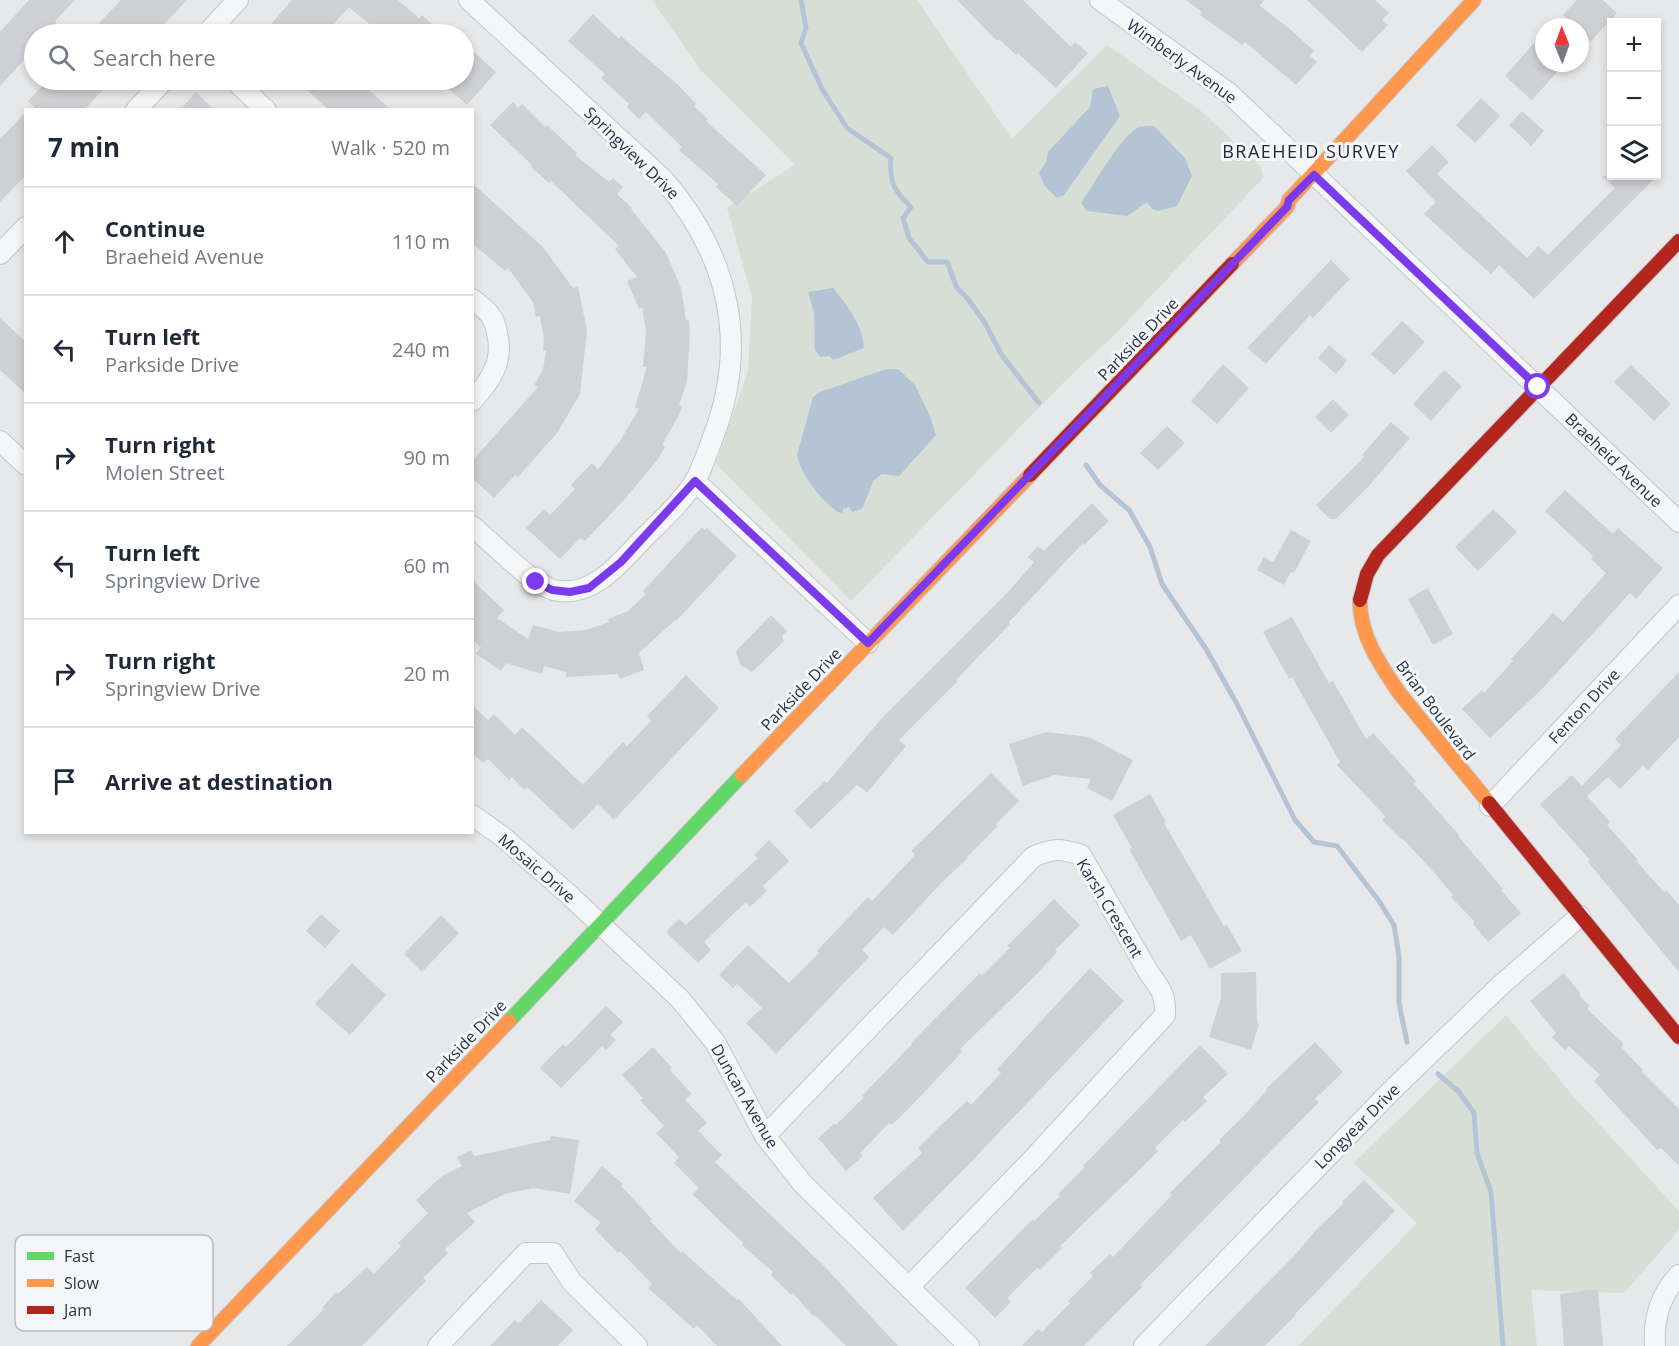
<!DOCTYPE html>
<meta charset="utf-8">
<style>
:root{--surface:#fff;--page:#f6f6f7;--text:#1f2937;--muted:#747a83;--line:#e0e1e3}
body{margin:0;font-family:"Open Sans",sans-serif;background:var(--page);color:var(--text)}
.controls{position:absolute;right:18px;top:18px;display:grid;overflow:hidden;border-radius:0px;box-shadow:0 3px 9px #0003}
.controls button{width:54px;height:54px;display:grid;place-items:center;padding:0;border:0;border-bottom:2px solid var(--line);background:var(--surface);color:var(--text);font:30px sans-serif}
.compass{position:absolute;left:1535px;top:18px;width:54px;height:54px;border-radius:50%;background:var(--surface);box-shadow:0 3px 9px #0003;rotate:359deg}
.stop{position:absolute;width:18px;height:18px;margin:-14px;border:4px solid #7c3aed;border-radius:50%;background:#fff}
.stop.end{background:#7c3aed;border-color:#fff;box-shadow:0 2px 6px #0008}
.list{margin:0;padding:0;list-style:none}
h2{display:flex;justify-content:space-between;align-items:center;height:78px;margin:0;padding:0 24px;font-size:26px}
h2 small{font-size:20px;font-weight:400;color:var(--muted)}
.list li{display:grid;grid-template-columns:39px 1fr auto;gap:18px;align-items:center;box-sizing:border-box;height:108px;padding:0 24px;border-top:2px solid var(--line)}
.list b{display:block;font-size:22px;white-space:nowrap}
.list p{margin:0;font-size:20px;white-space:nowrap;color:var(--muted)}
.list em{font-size:20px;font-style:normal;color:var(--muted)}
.icon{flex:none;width:33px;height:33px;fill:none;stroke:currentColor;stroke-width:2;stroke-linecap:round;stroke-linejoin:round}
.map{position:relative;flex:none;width:1679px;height:1346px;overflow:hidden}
.search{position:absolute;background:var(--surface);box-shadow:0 3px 9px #0003;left:24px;top:24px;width:450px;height:66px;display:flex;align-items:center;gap:15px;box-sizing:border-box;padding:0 21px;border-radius:33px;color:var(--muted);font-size:22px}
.panel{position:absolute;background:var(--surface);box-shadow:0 3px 9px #0003;left:24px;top:108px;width:450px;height:726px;border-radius:0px}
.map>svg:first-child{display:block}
.green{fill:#d6ded6}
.water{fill:#b4c4d5}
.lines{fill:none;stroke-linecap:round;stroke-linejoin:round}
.stream{stroke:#b4c4d5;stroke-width:5}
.building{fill:#ced0d3}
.street-casing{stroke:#c4c6c8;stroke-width:22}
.fast-casing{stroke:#c4c6c8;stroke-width:16}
.slow-casing{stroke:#c4c6c8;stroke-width:16}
.jam-casing{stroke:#c4c6c8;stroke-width:16}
.street{stroke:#f5f6f7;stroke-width:20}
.fast{stroke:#63d668;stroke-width:14}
.slow{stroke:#ff974d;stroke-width:14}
.jam{stroke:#b3261e;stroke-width:14}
.route{stroke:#7c3aed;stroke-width:8}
.labels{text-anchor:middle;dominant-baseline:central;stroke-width:6;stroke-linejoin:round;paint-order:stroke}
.street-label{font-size:16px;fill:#2b3445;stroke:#f4f6f9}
.neighbourhood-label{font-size:18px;letter-spacing:1.5px;fill:#1d2536;stroke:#f4f6f9}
.key{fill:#f4f6f9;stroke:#b8bcc3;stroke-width:1.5}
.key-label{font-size:16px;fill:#2b3445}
</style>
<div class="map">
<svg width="1679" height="1346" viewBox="0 0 1679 1346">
<rect width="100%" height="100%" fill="#e6e8ea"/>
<path class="green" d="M652 0H917L1012 139 1107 45 1201 111 1261 167 1263 178 1116 333 1062 384 851 601 716 464 748 371 752 297 727 208 795 165 700 69Z
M1506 1015 1575 1098 1679 1211V1230L1624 1293 1531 1290 1537 1346H1298L1417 1223 1354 1163Z"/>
<path class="water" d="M1108 86 1120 116 1064 195 1057 198 1045 186 1039 173 1046 162 1048 152 1090 107 1093 89Z
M1154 126 1185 158 1192 176 1177 206 1158 211 1152 209 1147 202 1127 216 1087 211 1081 203C1093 186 1122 134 1139 127 1143 126 1149 126 1154 126Z
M833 288C847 305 863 325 864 348L833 360 830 356 820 357 815 350 814 313 808 292Z
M886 369H898L915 385 930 416 936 435 899 476 882 474 874 480 862 509 852 512 849 507 843 509V514C825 508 800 473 797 455L813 397 820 392Z"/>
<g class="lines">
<path class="stream" d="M801 0 806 28 801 43 822 89 847 128 891 158C889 182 894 191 911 207L903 218 909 238 928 262H947L957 288 968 299 985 323 1001 354 1039 403
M1086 465 1100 485 1129 510 1150 547 1162 584 1206 649 1237 704 1295 820 1314 842 1337 846 1379 901 1394 925 1399 957V1003L1407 1042
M1438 1074 1459 1092 1474 1113 1477 1153 1491 1192 1503 1346"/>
</g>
<path class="building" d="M29 0H75L55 21 57 24 48 34H34V49L0 86V32Z
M121 0H187L155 34H89Z
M292 0H398L419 18 422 15 443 34H381L349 7 324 34H262Z
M957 0H1023L1071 47 1075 42 1088 53 1056 88 1018 53 1016 55 999 39 997 41Z
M1186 0H1264L1260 6 1291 30 1314 51 1310 56 1317 62 1296 85 1245 42 1242 45 1200 15 1202 12Z
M1307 0H1375L1389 13 1382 20 1388 25 1362 52Z
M1577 0H1603L1617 13 1591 41 1580 31V27H1576L1563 15Z
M593 14 619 39 621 36 678 85 696 104 694 106 708 119 706 121 766 175 737 206 716 187 718 184 679 150 682 147 646 112 639 119 627 107 629 104 601 78 605 74 568 41Z
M1544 32V63H1565L1532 100 1505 76Z
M464 43 496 72 467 105 438 80H464Z
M48 80H112L84 110H37L28 101Z
M317 80H358L391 110H329L307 90Z
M196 92 214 110H180Z
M1481 98 1500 116 1475 143 1456 125Z
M513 102 518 108 522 104 545 127 547 125 577 153 575 155 609 182 613 178 623 187 617 194 632 208 631 209 666 253 676 276 681 288 686 320H689L690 333 687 382 679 405 682 406 679 415 662 445 665 447 658 459 624 500 585 541 580 538 560 559 526 528 544 509 550 515 575 489 571 485 592 463 598 469 620 441 639 409 635 407 647 367H643L646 331 642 307 639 309 627 281 637 277 615 249 619 246 551 181 549 183 531 167 532 165 490 125Z
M1522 111 1544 131 1531 146 1509 125Z
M26 112V175L0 202V139Z
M1432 145 1449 162 1437 174 1527 258 1538 246 1548 255 1615 188 1602 176H1657L1534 299 1499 265 1491 274 1424 214 1436 202 1406 171Z
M472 183 542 246 573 288 578 287 587 330 580 394 557 433 518 477 515 475 494 498 472 478V461L538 387 534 385 543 370 546 351H543L544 338 540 316 536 317 533 302 508 268 505 271 472 243Z
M1331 260 1350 279 1313 318 1310 315 1266 364 1247 348Z
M0 318 26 342V394L0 370Z
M1402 321 1425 342 1394 375 1371 354Z
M1329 345 1347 361 1336 374 1318 358Z
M1223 364 1249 388 1217 424 1191 401Z
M1631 365 1671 404 1654 421 1614 382Z
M1444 370 1462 386 1431 421 1413 404Z
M1333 399 1349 415 1331 433 1315 417Z
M1391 422 1410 438 1368 487 1336 519H1330L1316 505 1364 457 1362 455Z
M1167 426 1185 443 1158 470 1140 453Z
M1565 490 1613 534 1618 528 1663 568 1636 599 1630 593 1542 689 1490 738 1462 709 1482 690 1484 693 1513 661 1511 659 1553 613 1563 622 1606 573 1591 559 1593 556 1545 511Z
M1092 503 1109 521 1084 545 1083 543 1009 622 1010 624 956 680 958 681 899 740 906 746 867 793 857 785 811 829 794 811 825 781 827 783 881 719 1010 590 1034 562 1028 557 1038 546 1044 551Z
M1493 509 1517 532 1478 571 1455 547Z
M702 527 705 530 707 528 737 556 676 621 675 620 639 653 644 670 620 679 618 674 566 677V672L544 666 542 674 506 663 501 671 476 654 481 647 472 640V580L504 610 497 618 528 639 533 625 559 632 586 630 609 622 608 619 628 611 646 594 643 591Z
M1291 530 1311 541 1294 573 1291 572 1284 585 1257 570 1264 557 1273 562Z
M1428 588 1453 634 1433 645 1408 599Z
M771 615 787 631 782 636 784 641 752 672 740 665 736 651Z
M1292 617 1329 683 1333 681 1366 739 1373 733 1393 755 1416 781 1413 783 1459 835 1458 836 1503 889 1501 890 1521 913 1488 942 1473 924 1475 922 1451 897 1453 895 1431 869 1402 838 1401 839 1382 820 1386 817 1337 765 1340 762 1292 677 1289 679 1263 632Z
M1679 672V737L1648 770 1643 765 1620 789 1608 777 1587 796 1610 822 1607 825 1638 860 1636 861 1664 892 1666 890 1679 905V972L1588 862 1590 860 1540 804 1572 775 1582 786 1621 745 1615 739Z
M686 675 719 708 614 820 598 804 573 830 527 787 524 790 512 777 509 780 488 759 483 763 472 753V705L488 720 494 714 515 735 522 727 583 785 623 742 627 746 651 721 647 716Z
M1046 732 1089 737 1133 760 1112 801 1087 788 1091 779 1054 775 1023 786 1009 744Z
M991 773 1019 801 996 824 998 826 967 857 968 858 942 882 893 935 884 927 862 950 869 957 776 1054 746 1023 762 1008 737 984 733 988 719 975 748 945 789 983 819 953 817 951 868 897 872 901 915 855 911 851Z
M1150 794 1166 822 1164 823 1224 926 1227 925 1242 951 1210 969 1191 935 1181 941 1129 849 1132 848 1113 815Z
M769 840 789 861 763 886 767 891 750 907 746 902 704 942 711 950 698 963 666 932 679 919 686 925 758 858 754 855Z
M1054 899 1080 925 1055 950 1057 952 1034 977 960 1049 962 1052 913 1104 892 1125 889 1123 860 1153 863 1156 846 1171 818 1138 834 1124 836 1125 864 1097 862 1096 912 1044 911 1043 980 973 982 976 1010 948 1007 946Z
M321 914 340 931 325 948 306 931Z
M441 915 459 933 422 972 404 954Z
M352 963 386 995 350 1035 315 1004Z
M1090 968 1124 1001 971 1162 903 1231 873 1198 922 1153 918 1148 938 1128 967 1101 971 1105 1001 1073 997 1069Z
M1256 972 1257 1023 1259 1024 1251 1050 1209 1037 1221 998V973Z
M1564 973 1581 994 1579 995 1590 1006 1587 1009 1624 1044 1621 1047 1643 1070 1642 1072 1679 1109V1166L1661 1148 1657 1150 1594 1081 1600 1075 1569 1046 1565 1050 1552 1037 1556 1033 1530 1001Z
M606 1006 623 1022 610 1035 616 1040 606 1050 602 1046 561 1088 540 1068 563 1044 566 1047Z
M1315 1042 1343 1072 1315 1099 1319 1102 1140 1285 1142 1287 1084 1346H1022L1038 1329 1042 1332 1070 1303 1068 1301 1093 1276 1090 1273 1110 1254 1113 1257 1172 1195 1170 1193 1221 1142 1219 1140 1244 1116 1267 1090 1266 1089Z
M1200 1045 1228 1074 1203 1097 1207 1101 1185 1122 1183 1120 1155 1148 1158 1151 1134 1175 1060 1246 1062 1248 1040 1270 1037 1268 1007 1298 1011 1302 995 1318 965 1288 1033 1219 1034 1221 1060 1196 1058 1194 1085 1167 1083 1166Z
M653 1047 672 1068 670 1070 692 1094 685 1100 707 1123 698 1131 722 1155 715 1162 825 1267 898 1346H846L815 1315 813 1316 793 1293 791 1295 771 1275 773 1272 742 1245 743 1243 692 1194 699 1188 674 1163 679 1157 656 1133 664 1126 640 1100 643 1098 622 1075Z
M551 1136 579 1140 570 1194 533 1188 505 1194 467 1213 475 1222 445 1249 448 1253 423 1278 426 1281 362 1346H287L324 1309 322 1308 336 1292 338 1294 367 1267 374 1274 401 1246 398 1243 428 1213 416 1200 442 1176 462 1166 457 1157 471 1150 474 1156 550 1140Z
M602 1166 623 1184 621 1186 652 1219 650 1221 681 1253 683 1252 737 1300 739 1299 782 1346H717L697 1325 694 1329 648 1288 652 1284 620 1251 618 1253 595 1229 601 1223 574 1201Z
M1364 1180 1395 1211 1295 1314 1296 1315 1265 1346H1205L1294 1256 1317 1229 1344 1203 1342 1202Z
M1598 1289 1603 1346H1564L1560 1294Z
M541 1300 573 1330 558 1346H490L515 1320 519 1323Z"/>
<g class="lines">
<defs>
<path id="street" d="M469 0 663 179C729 255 750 344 712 440 707 453 702 469 695 481 680 505 656 525 637 545 615 569 589 598 554 590 531 584 492 542 472 526
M1100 0 1229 93 1679 522
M206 34 238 0
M234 80 266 110
M136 110 164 80
M0 254 26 227
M472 299C478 304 486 309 490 315 494 320 496 327 497 333 504 361 491 381 472 401
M0 441 26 465
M695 481 868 643
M1490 806 1679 605
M472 815 503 837 566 892 680 999 715 1042 765 1136 803 1184 969 1346
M765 1136 1033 857C1053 848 1060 848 1081 855L1149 973C1161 989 1166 995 1165 1015L1031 1161 909 1287
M438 1346 526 1253H553L572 1282 637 1346
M1144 1346 1391 1091 1501 985 1580 916
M1655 1346C1653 1318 1660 1295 1679 1275"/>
<path id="fast" d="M509 1021 742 775"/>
<path id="slow" d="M1232 264 1287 207 1289 200 1474 0
M1360 600C1359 635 1381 666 1400 694L1489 803
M742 775 1030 475
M198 1346 509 1021"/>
<path id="jam" d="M1030 475 1232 264
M1360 600 1367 574 1378 555 1679 241
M1489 803 1679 1037"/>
</defs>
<use href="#street" class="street-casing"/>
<use href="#fast" class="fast-casing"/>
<use href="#slow" class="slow-casing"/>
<use href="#jam" class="jam-casing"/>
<use href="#street" class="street"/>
<use href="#fast" class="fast"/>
<use href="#slow" class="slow"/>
<use href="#jam" class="jam"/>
</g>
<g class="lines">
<path class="route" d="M536 582 552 590 570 592 589 588 621 562 695 481 868 643 1241 255 1287 207 1289 200 1314 175 1538 387"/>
</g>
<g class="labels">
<g class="street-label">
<text transform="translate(1182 61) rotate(36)">Wimberly Avenue</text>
<text transform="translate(632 153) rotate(44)">Springview Drive</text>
<text transform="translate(1138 339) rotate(-46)">Parkside Drive</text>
<text transform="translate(1614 460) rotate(44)">Braeheid Avenue</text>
<text transform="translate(801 689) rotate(-46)">Parkside Drive</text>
<text transform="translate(1584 706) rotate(-47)">Fenton Drive</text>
<text transform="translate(1436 710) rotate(53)">Brian Boulevard</text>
<text transform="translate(537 868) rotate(41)">Mosaic Drive</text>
<text transform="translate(1110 908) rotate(59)">Karsh Crescent</text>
<text transform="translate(466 1041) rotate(-46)">Parkside Drive</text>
<text transform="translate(745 1096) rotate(60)">Duncan Avenue</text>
<text transform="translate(1357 1126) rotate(-45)">Longyear Drive</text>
</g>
<g class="neighbourhood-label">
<text x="1311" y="151">BRAEHEID SURVEY</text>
</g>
</g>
<rect x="15" y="1235" width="198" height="96" rx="9" class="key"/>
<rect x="27" y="1252" width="27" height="8" fill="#63d668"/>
<rect x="27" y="1279" width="27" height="8" fill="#ff974d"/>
<rect x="27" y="1306" width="27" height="8" fill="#b3261e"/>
<g class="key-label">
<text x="64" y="1262">Fast</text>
<text x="64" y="1289">Slow</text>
<text x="64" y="1316">Jam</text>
</g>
</svg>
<div class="controls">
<button>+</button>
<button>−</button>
<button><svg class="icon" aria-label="layers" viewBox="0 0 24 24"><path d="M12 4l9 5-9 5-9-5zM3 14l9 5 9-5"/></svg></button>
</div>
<svg class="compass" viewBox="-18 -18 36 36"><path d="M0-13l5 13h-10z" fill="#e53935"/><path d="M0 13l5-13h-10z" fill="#747a83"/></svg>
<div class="stop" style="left:1538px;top:387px"></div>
<div class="stop end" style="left:536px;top:582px"></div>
<div class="search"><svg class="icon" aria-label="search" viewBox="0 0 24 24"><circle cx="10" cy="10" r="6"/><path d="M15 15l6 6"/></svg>Search here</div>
<section class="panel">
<h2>7 min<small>Walk · 520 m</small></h2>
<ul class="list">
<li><svg class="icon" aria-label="ahead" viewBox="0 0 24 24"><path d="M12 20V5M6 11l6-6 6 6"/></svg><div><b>Continue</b><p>Braeheid Avenue</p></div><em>110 m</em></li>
<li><svg class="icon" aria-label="left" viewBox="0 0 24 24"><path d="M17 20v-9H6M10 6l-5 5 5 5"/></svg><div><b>Turn left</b><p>Parkside Drive</p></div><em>240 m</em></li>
<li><svg class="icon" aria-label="right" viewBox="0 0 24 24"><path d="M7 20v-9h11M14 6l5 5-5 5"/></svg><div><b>Turn right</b><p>Molen Street</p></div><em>90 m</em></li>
<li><svg class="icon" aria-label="left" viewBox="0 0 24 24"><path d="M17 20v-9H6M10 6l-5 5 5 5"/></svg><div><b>Turn left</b><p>Springview Drive</p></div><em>60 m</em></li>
<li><svg class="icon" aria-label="right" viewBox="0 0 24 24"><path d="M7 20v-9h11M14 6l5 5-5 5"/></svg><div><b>Turn right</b><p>Springview Drive</p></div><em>20 m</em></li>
<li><svg class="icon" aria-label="arrive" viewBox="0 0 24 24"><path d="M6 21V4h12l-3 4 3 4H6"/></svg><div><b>Arrive at destination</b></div></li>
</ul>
</section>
</div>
